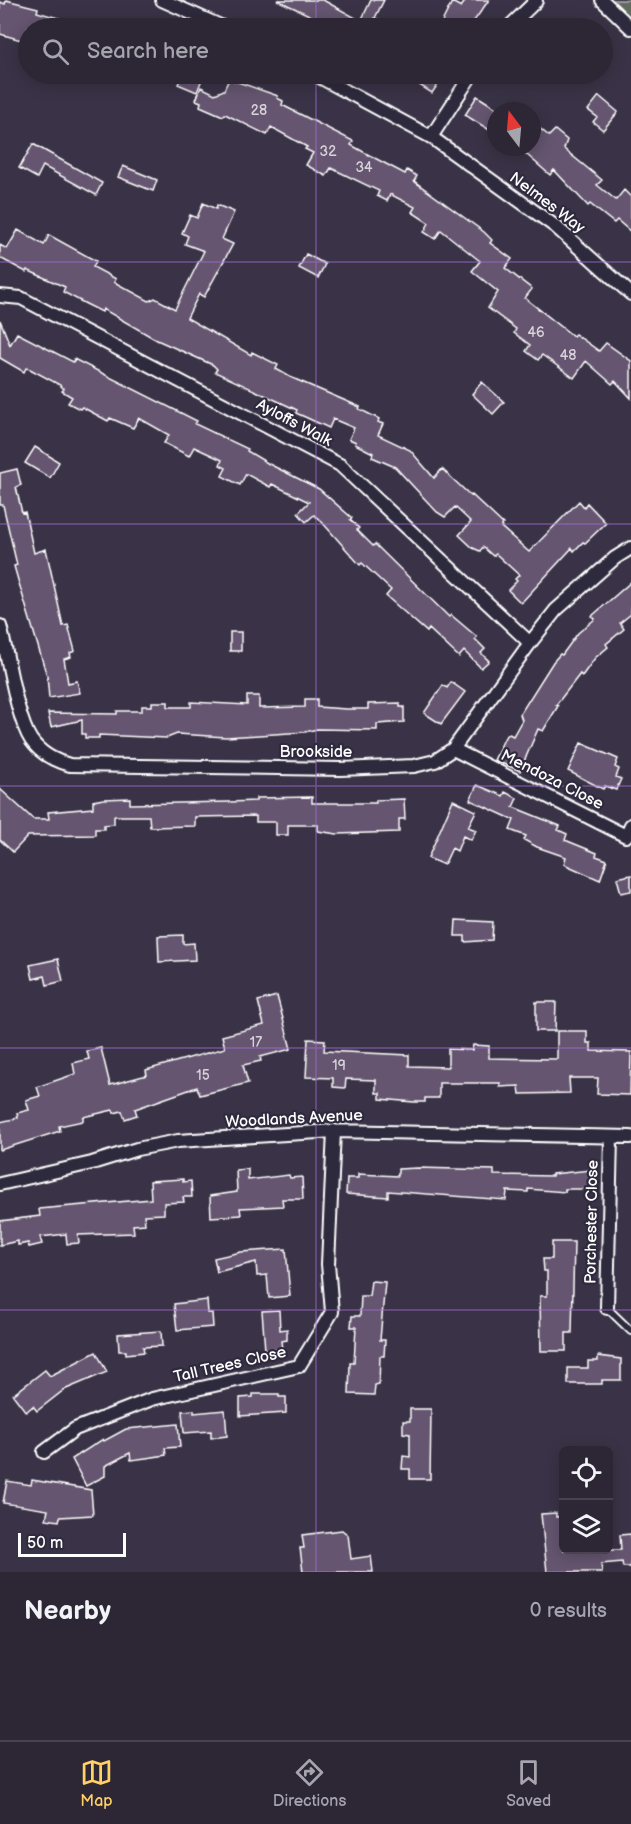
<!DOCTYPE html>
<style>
:root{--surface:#2c2635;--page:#383241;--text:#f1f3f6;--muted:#a6a5ad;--line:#484350;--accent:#ffd166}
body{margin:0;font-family:"Balsamiq Sans",sans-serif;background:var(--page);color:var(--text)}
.controls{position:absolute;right:18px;bottom:18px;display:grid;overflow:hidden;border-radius:9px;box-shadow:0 3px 15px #0003}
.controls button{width:54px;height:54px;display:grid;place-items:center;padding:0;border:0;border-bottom:2px solid var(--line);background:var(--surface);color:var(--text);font:30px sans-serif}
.compass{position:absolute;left:487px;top:102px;width:54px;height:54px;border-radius:50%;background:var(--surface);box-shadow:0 3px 15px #0003;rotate:344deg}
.scale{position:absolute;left:18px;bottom:15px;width:108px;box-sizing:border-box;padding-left:6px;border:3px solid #fff;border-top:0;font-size:16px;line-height:21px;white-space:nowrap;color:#fff;-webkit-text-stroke:4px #2f2a3d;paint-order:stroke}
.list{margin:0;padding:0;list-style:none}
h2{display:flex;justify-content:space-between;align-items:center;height:78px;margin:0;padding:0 24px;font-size:26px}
h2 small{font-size:20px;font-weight:400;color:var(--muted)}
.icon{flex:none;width:33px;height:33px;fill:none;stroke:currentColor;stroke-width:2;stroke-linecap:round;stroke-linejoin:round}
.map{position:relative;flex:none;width:631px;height:1572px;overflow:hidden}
.search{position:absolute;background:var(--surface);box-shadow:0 3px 15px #0003;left:18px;right:18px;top:18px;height:66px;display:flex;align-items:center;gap:15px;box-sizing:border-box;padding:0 21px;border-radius:33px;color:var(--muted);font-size:22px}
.sheet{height:168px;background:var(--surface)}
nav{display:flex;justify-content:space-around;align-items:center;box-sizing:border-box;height:84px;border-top:2px solid var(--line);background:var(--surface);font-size:16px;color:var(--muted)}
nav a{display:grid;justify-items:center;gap:3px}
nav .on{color:var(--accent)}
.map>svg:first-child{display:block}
.green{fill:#616a5e;stroke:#b0b4ae;stroke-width:1.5}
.building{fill:#65556f;stroke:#fff;stroke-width:1.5}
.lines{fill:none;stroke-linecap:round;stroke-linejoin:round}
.service-casing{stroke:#fff;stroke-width:10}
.minor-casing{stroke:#fff;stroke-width:16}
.service{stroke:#2f2a3d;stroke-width:6}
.minor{stroke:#2f2a3d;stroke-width:12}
.grid{fill:none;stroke:#a36bd2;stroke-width:1.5;stroke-opacity:0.55}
.labels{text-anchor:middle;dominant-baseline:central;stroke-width:4.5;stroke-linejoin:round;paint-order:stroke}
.number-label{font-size:14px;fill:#d8d4db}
.street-label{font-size:16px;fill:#fff;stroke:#2f2a3d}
</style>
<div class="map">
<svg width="631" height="1572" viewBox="0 0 631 1572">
<rect width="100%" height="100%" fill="#3a3347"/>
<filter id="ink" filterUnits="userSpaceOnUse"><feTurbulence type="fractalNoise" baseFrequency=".0167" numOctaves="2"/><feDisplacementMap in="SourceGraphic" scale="12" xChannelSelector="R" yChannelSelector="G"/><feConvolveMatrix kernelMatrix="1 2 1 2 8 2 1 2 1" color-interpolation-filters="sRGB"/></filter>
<g filter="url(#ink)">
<path class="green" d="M612 0H631V18L613 2Z"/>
<path class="building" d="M6 0 38 8 37 12 83 25V28H28V42L0 34V2L5 4Z
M277 0H323L361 21 371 0H384L375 18 398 28H337Z
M466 0H489L469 28H439L452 2 461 7Z
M183 74H204L197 92 178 84Z
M402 74H445L432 93Z
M229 79 278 96 277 98 283 101 282 105 353 141 351 145 369 155 405 174 407 170 417 176 414 181 484 232 492 240 490 243 512 259 505 268 532 289 525 298 573 336 575 334 599 351 606 343 631 361V398L615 381 612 384 586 361 574 378 542 355 538 360 526 351 530 345 514 333 516 329 488 308 498 292 472 271 480 261 441 230 435 239 424 232 429 223 412 212 415 207 390 194 387 201 377 196 379 191 331 168 326 176 306 165 313 153 305 149 307 147 271 127 267 135 225 114 223 116 200 106 201 102 196 100 201 87 215 94 224 90Z
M477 96 496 108V134L465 115Z
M599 96 618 112 603 130 593 122 597 117 588 110Z
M532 122 549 136 555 130 567 140 564 149 602 180 597 185 616 200 624 190 631 197V232L617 220 614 223 590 204 588 206 554 170 550 175 518 147H532Z
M33 144 102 183 96 195 43 166 37 178 19 168Z
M123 166 157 180 153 191 118 177Z
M203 203 216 209 217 205 234 212 222 239 233 244 204 297 199 294 187 318 251 355 252 352 278 365 276 369 290 377 360 407 359 409 379 419 378 422 383 424 378 435 410 450 434 478 442 469 471 496 472 495 503 524 501 527 529 552 579 501 584 507 587 503 606 523 585 543 583 542 574 551 572 548 521 603 508 590 517 581 515 579 519 575 496 554 493 556 483 547 480 551 473 548 459 535 471 522 455 507 445 517 437 512 395 467 372 457 373 453 355 444 356 442 349 439 354 428 333 419 329 428 305 417 296 413 297 410 215 372 217 369 213 365 157 340 103 309 102 312 86 304 63 292 65 287 27 270 26 272 0 258V245L7 249 18 230 44 245 49 235 96 261 93 267 116 279 114 282 149 301 155 298 175 309 204 251 185 244 188 236 182 233 190 215 197 218Z
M306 254 325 264 318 278 299 268Z
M0 320 10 345 17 333 73 362 74 359 197 421 195 424 248 449 247 451 269 464 319 489 352 518 350 520 359 528 357 530 373 546 375 544 449 617 451 615 477 637 475 639 485 649 481 653 489 661 481 668 464 651 459 657 429 629 427 632 403 611 386 596 391 590 362 563 360 565 321 521 314 515 306 522 298 513 309 502 272 484 270 487 246 474 240 485 222 476 226 468 220 465 222 460 194 447 189 456 164 443 169 435 139 418 133 428 110 418 108 421 82 407 80 409 68 403 72 397 62 391 64 389 60 385 30 369 26 368 24 372 0 358Z
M482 382 504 402 493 414 472 394Z
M35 447 59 462 50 478 25 463Z
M17 469 21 485 16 487 22 513 25 512 34 553 46 549 63 626 68 625 75 651 70 653 71 657 64 659 68 683 77 681 80 693 49 698 47 676 18 580 14 566 17 565 3 505H0V473Z
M631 582V614L620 623 624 629 606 644 608 647 595 658 582 676 580 674 556 705 558 706 543 731 538 729 520 771 494 760 505 737 509 734 513 736 522 720 520 714 553 662 560 654 562 655 578 633 595 619 592 616Z
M230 632H241V651H230Z
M451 682 465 692 441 724 424 713 443 685 447 688Z
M247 696H259V708L305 707V699H317V707L346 709H368V704L400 703V707H404V722L377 724V730L317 729 305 732 226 737 177 734 167 738 99 735V738H85V734H82V720L51 727 48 713 117 714V711H142V706H152V702H168V707H191V702L247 705Z
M581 743 618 759 615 767 619 769 616 777 621 779 616 790 605 786 603 789 568 771Z
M477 785 503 796 505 792 517 798 513 807 560 826 558 830 567 834 565 840 597 853 596 856 607 860 600 880 564 864 566 857 537 847 524 840 526 836 510 830 514 820 470 800Z
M0 789 33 819H49L48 812 93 808V801L104 799 130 798V804L229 802 256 801V798L312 797V803H376V800L404 799 405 819H399V832L337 834 318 831V825H288V835H276V822H256V816L195 817V826L150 827 149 816H114V824L104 825V829H95V835L28 836 13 852 0 840Z
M453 800 476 811 468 827 476 830 471 840 463 836 457 851 452 848 444 865 428 858Z
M631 875V891L621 893 617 878Z
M456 920 493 922 492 940 465 942V936H455Z
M183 935V944L194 943 195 960 159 962 158 936Z
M58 959 63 981 47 985 45 976 33 979 30 965Z
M277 996 291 1049 260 1057 261 1061 243 1065 248 1083 200 1095 197 1087 135 1109 137 1115 125 1119 122 1111 114 1113 113 1110 83 1117V1121L59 1126 60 1131 0 1150V1122L18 1118 17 1113 29 1110 26 1100 40 1096 37 1087 75 1074 73 1063 89 1059 87 1051 101 1048 110 1085 147 1075 146 1070 225 1048 222 1036 264 1025 258 1001Z
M536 1002H556L555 1031H536Z
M557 1031H587V1043H591V1051L631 1052 630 1095 597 1094 598 1078H569L570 1093 520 1094 519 1086 500 1087V1083H439V1098H425V1102H414L380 1099V1093H376V1080L346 1079 345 1088 333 1087V1078L306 1077 308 1039 325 1040 324 1051 409 1055V1066L448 1067V1049L472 1050 473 1045 489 1046V1058L557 1059Z
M418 1168 494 1170V1175L552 1176V1174L591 1170V1174H597V1189H565V1192L528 1189V1192L507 1191 506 1200 388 1191V1197L346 1194 347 1178H358V1174L398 1176V1169Z
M248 1169V1180L289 1175 290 1178 302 1177 303 1199H282L283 1206 240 1208 241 1215 211 1217 210 1196 237 1192 236 1170Z
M183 1179V1182L191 1181 192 1197H183L184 1202 164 1203V1214L144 1215 145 1224 133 1225 134 1233 78 1235 79 1243 67 1244 66 1234 40 1237 42 1244 29 1247 28 1243 18 1245V1241L0 1245V1221L40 1216 39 1209 151 1199 150 1181Z
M552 1242H574L572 1333H566V1351H541L540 1296H547V1271H544L543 1259H552Z
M286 1249 290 1296 269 1298 267 1275 257 1276 256 1262 217 1272 214 1258 241 1252Z
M371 1281 385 1282 380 1340H385L384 1356H380L379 1384 375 1385 374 1395 349 1394 350 1363H354L356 1327H351L352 1316H360L361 1296H369Z
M207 1300 208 1313H212L213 1327 177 1330 174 1304Z
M279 1310 280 1330 287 1329V1340L281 1341 282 1349 265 1350 262 1311Z
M161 1331 162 1346 143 1347 144 1352 126 1354V1351H119L118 1334Z
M96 1352 107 1372 64 1390 37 1411 33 1406 26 1412 13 1395 45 1370 50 1376Z
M598 1356 621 1359V1380H602V1384H568V1368H588V1361H598Z
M253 1394H279V1397H286V1413L240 1416V1398L253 1397Z
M410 1409H431L430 1479H410V1469H402L403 1456 410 1457V1434L403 1433V1421H410Z
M194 1410V1413L225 1410 227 1436 211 1438V1431L184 1433 182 1411Z
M178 1424 180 1447 165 1448 166 1455 146 1458 131 1460 130 1453 105 1466V1476L86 1486 72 1459 103 1439 104 1441 126 1429Z
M32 1480 91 1490 93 1515 60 1517 59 1521 46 1519 48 1510 3 1503 7 1481 31 1485Z
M556 1513V1517L562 1516 564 1550H621L620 1535 631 1534V1567H623L622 1562 601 1564 602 1572H547L541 1514Z
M342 1530 348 1535 351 1559 371 1556 373 1572H303L300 1548H304L302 1535Z"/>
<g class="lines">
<defs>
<path id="service" d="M607 1308 631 1331"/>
<path id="minor" d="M162 0 225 28
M602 0 631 28
M508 28 536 1
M314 74 431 137 556 227 631 294
M431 137 472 74
M0 296 21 298 340 465 530 643
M0 626C8 655 16 717 31 740 41 754 54 761 70 765L340 769 414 766 435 761 453 749 530 643 556 610 615 558 631 548
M453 749 626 836 631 825
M0 1184 92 1163 137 1149 178 1141 334 1131 631 1137
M607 1308 611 1137
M44 1452 75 1429 152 1399 299 1366 332 1312 328 1264 334 1131"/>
</defs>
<use href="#service" class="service-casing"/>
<use href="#minor" class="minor-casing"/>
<use href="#service" class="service"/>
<use href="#minor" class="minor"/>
</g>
</g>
<path class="grid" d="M316 0V28M316 74V1572M0 262H631M0 524H631M0 786H631M0 1048H631M0 1310H631"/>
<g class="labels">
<g class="number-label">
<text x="259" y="110">28</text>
<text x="328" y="151">32</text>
<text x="364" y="167">34</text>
<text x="536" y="332">46</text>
<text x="568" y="355">48</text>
<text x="256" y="1042">17</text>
<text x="339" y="1065">19</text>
<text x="203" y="1075">15</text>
</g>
<g class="street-label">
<text transform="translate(547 203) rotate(37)">Nelmes Way</text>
<text transform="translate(294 423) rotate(28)">Ayloffs Walk</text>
<text x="316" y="752">Brookside</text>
<text transform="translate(552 780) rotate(27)">Mendoza Close</text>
<text transform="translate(294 1119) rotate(-3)">Woodlands Avenue</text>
<text transform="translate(592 1222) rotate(-89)">Porchester Close</text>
<text transform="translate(230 1365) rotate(-13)">Tall Trees Close</text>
</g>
</g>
</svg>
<div class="controls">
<button><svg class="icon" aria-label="locate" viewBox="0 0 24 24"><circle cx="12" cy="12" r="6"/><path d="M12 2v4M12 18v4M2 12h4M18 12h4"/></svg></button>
<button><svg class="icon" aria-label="layers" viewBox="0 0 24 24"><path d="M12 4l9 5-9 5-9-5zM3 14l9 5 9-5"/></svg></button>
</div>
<svg class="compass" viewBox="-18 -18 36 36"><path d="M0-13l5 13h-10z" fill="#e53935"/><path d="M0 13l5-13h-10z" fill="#a6a5ad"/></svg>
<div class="scale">50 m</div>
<div class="search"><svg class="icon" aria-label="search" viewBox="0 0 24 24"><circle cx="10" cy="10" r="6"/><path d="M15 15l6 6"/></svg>Search here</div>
</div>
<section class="sheet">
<h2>Nearby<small>0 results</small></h2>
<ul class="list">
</ul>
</section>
<nav>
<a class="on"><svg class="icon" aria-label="map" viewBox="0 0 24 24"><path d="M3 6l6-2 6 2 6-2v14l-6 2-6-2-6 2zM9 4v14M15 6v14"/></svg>Map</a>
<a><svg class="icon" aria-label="directions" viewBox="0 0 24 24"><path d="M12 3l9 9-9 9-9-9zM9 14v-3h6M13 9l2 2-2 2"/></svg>Directions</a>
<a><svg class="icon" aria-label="saved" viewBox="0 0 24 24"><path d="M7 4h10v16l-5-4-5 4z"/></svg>Saved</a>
</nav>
